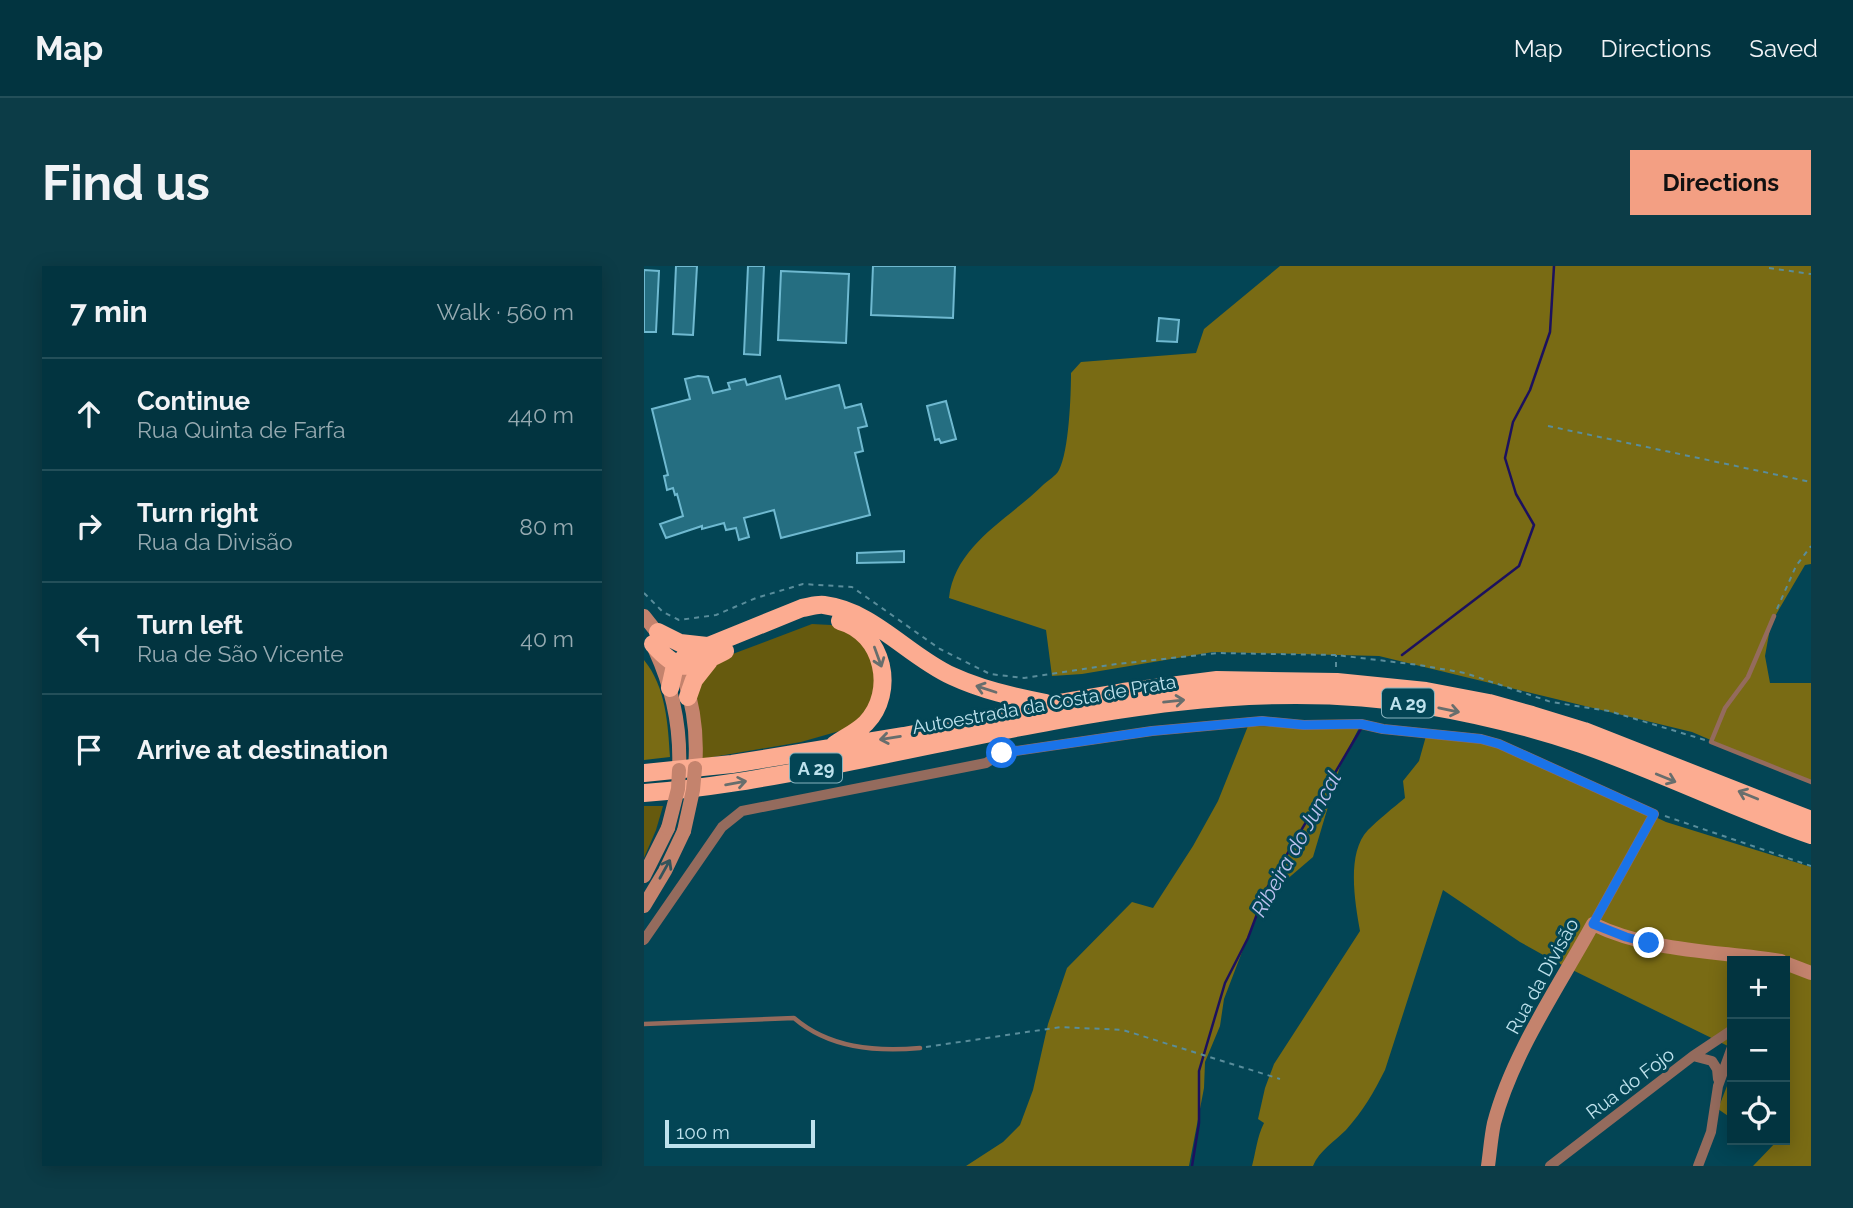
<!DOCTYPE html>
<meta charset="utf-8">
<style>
:root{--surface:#023440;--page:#0c3c47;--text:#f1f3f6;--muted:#96aab1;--line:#234f59;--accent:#f39f83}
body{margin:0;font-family:Raleway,sans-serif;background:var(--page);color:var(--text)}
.controls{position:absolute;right:21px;bottom:21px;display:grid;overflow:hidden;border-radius:0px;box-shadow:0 4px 18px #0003}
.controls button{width:63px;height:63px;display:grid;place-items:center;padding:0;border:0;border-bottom:2px solid var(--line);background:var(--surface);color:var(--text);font:35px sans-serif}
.scale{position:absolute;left:21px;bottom:18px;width:150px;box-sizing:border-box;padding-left:7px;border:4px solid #bee2ed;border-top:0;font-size:19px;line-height:24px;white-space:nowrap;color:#bee2ed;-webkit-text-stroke:5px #034555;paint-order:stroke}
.stop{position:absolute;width:21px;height:21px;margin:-16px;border:5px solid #1a73e8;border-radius:50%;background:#fff}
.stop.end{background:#1a73e8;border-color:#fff;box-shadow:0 2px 7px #0008}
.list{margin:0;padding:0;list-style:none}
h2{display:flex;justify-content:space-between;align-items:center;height:91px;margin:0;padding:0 28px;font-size:30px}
h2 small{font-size:23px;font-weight:400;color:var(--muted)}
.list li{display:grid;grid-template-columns:46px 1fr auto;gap:21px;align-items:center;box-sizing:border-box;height:112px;padding:0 28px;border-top:2px solid var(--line)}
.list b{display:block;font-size:26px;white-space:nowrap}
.list p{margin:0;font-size:23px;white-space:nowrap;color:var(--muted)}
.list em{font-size:23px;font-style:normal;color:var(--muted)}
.icon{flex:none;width:38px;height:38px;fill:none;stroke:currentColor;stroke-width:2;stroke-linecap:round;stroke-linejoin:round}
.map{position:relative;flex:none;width:1167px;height:900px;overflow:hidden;border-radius:0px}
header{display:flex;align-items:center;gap:42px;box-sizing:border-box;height:98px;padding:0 35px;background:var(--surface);border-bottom:2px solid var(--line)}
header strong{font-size:33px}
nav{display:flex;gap:38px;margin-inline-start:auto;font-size:24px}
.intro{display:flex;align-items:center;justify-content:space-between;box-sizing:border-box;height:168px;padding:0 42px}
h1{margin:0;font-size:49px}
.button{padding:18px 32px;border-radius:0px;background:var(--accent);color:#111;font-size:24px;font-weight:700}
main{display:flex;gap:42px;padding:0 42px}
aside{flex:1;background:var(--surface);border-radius:0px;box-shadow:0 4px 18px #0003}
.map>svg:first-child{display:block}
.green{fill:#665a0e}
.forest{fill:#796b14}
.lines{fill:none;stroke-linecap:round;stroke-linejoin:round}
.stream{stroke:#1c115e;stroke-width:2.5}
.building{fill:#256e81;stroke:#6fb9d0;stroke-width:2}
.path{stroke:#598d9b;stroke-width:2;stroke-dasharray:5 5;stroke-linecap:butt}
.lane{stroke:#946b5d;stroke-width:4.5}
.street{stroke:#946b5d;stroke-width:10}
.secondary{stroke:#c4836d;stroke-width:14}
.highway{stroke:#fcac91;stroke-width:18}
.secondary-bridge{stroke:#c4836d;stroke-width:14}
.oneway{stroke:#676e6d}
.oneway2{stroke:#33545b}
.route{stroke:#1a73e8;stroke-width:9}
.labels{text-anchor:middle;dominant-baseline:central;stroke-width:6;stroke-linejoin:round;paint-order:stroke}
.shield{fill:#034555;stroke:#86b3bf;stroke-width:2}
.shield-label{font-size:18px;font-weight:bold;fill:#bee2ed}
.street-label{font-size:19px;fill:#bee2ed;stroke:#034555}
.water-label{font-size:21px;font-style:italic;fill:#bcc1ee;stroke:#034555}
</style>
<header>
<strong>Map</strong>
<nav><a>Map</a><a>Directions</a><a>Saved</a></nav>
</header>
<div class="intro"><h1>Find us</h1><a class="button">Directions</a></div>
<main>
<aside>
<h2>7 min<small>Walk · 560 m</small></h2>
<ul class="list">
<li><svg class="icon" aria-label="ahead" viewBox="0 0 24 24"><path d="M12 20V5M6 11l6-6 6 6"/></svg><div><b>Continue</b><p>Rua Quinta de Farfa</p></div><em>440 m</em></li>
<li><svg class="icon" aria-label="right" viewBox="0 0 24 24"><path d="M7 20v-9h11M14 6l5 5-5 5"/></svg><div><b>Turn right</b><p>Rua da Divisão</p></div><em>80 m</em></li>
<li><svg class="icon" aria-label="left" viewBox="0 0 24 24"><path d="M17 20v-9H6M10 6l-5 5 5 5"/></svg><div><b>Turn left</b><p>Rua de São Vicente</p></div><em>40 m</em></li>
<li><svg class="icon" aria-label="arrive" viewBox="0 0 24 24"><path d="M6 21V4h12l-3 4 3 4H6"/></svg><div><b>Arrive at destination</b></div></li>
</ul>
</aside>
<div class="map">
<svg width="1167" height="900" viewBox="0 0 1167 900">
<rect width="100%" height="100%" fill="#034555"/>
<path class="green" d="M168 358 187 359 207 367 220 379 233 407 226 439 215 454 199 464 157 476 57 493 52 433 58 414 78 392Z
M0 540H19L12 564 0 592Z"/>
<path class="forest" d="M636 0H1167V298L1161 299 1127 357 1121 390 1126 417H1167V515L1158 513 1048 466 735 390 569 386 438 408 408 410 402 364 305 332C311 279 365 253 399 219 404 214 412 210 415 204 425 185 427 130 427 107L437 96 552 87 560 63Z
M0 394C22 421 24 458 26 491L0 494Z
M604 460 715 462 697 497 669 591 641 615 621 626 580 733 576 760 561 796 560 822 545 900H322L359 876 376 859 389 824 404 758 423 702 488 636 509 642 549 580 574 535Z
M782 470 842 477 948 521 1022 556 1167 601V900H1109L1134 874H1141V695H1088V782L910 695 876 676 799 624 741 804C730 826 719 845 702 864 691 875 675 885 669 900H608C612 885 613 871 620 857L614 853 621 822 630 798 716 665C711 637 702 587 724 564 735 553 749 542 761 532L759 515 775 495Z
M1088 794V852H1087L1074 843 1083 820 1084 800Z"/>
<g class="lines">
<path class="stream" d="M758 389 875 300 890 259 872 228 861 192 869 156 886 124 906 66 910 0
M548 900 555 857V805L581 717 604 672 622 624 718 461"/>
</g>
<path class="building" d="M32 0H53L49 69 29 68Z
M104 0H120L116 89 100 88Z
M229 0H311L309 52 227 49Z
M0 4 15 5 12 66H0Z
M137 5 205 8 202 77 134 74Z
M515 52 535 54 533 76 513 75Z
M54 110 64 111 69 127 86 123 84 117 101 113 103 119 136 110 142 133 195 119 201 142 217 138 223 160 214 162 219 185 211 187 226 249 137 272 130 244 100 252 105 271 95 274 92 262 82 264 80 257 58 263V260L22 272 16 258 39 250 33 228 31 229 29 222 23 224 20 210 24 209 8 143 46 133 41 113Z
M302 135 312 173 297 177 295 173 291 174 283 140Z
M260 285V296L213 297V287Z"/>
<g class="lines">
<path class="path" d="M1125 2 1167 8
M904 160 1167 216
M0 327 19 346 35 354 72 349 112 332 159 318 208 321 296 383 346 408 380 412 473 398 574 387 692 389 775 399 821 407 907 436 965 445 1061 474
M1133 343 1152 300 1167 280
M692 401V389
M1021 550 1167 600
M1141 724 1144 711
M282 781 417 761 479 764 636 813"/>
<path class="lane" d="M1130 350 1104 411 1081 442 1067 476 1167 516
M0 758 150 752C185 782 231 786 276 782"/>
<path class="street" d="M0 674 78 561 98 545 342 497 358 487 508 465 618 455 660 459 717 458 739 463 837 473 855 478 1010 548 949 658
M1049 790 1068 795 1073 803 1074 813
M906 900 1049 790 1088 764
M1054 900 1067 866 1074 820 1088 781"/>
<path class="secondary" d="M0 350 19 374
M11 384C29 423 37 462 35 504
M31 394C49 426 54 467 51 502
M0 610 24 562
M0 640 21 605 40 565
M1141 697 1167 707
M844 900C846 886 847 871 850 857 868 788 915 720 949 658 1006 686 1075 685 1137 695"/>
<path class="highway" d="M14 366 36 377 63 380
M9 378C38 410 46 402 81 385
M26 422 30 404 42 389 158 342C165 341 173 338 180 339 229 345 264 390 308 410 338 424 369 431 402 437
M44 431 50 414 65 395
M190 479C200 472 213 466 222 457 252 426 240 367 196 355
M0 507 88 498 260 470 361 450 409 438 479 426 573 414 693 416 782 425 845 437 888 449 940 465 1167 554
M0 527C61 523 119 512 178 501 376 464 577 405 780 439 833 448 887 461 937 478 1015 505 1089 542 1167 569"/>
<path class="secondary-bridge" d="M24 562 34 523 35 504
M40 565 49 524 51 502"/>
</g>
<defs><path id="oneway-shaft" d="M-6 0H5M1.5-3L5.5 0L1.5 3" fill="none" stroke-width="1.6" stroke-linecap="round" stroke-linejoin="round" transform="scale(1.75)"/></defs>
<g class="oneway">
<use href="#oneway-shaft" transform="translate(234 391) rotate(70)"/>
<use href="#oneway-shaft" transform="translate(342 423) rotate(-162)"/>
<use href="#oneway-shaft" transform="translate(530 435) rotate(-6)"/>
<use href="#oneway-shaft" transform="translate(805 444) rotate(12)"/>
<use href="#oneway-shaft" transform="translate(246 472) rotate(171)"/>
<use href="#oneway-shaft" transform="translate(1022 512) rotate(22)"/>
<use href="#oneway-shaft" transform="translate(92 517) rotate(-10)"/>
<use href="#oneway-shaft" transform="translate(1104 529) rotate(-158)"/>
</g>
<use class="oneway2" href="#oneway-shaft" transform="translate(21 603) rotate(-61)"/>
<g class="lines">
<path class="route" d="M358 487 508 465 618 455 660 459 717 458 739 463 837 473 855 478 1010 548 949 658 982 671 1005 677"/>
</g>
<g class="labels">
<g class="shield">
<rect x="738" y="422.5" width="52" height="29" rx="5"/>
<rect x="146" y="487.5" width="52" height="29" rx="5"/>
</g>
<g class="shield-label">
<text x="764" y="437">A 29</text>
<text x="172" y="502">A 29</text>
</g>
<g class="street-label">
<text transform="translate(400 438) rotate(-10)">Autoestrada da Costa de Prata</text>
<text transform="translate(898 710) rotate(-61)">Rua da Divisão</text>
<text transform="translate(986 817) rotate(-37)">Rua do Fojo</text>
</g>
<g class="water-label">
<text transform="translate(652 578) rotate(-61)">Ribeira do Juncal</text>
</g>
</g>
</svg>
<div class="controls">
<button>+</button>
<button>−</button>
<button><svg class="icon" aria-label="locate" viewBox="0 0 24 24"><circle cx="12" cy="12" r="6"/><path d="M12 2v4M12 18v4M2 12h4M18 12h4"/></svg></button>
</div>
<div class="scale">100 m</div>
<div class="stop" style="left:358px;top:487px"></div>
<div class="stop end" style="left:1005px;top:677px"></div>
</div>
</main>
